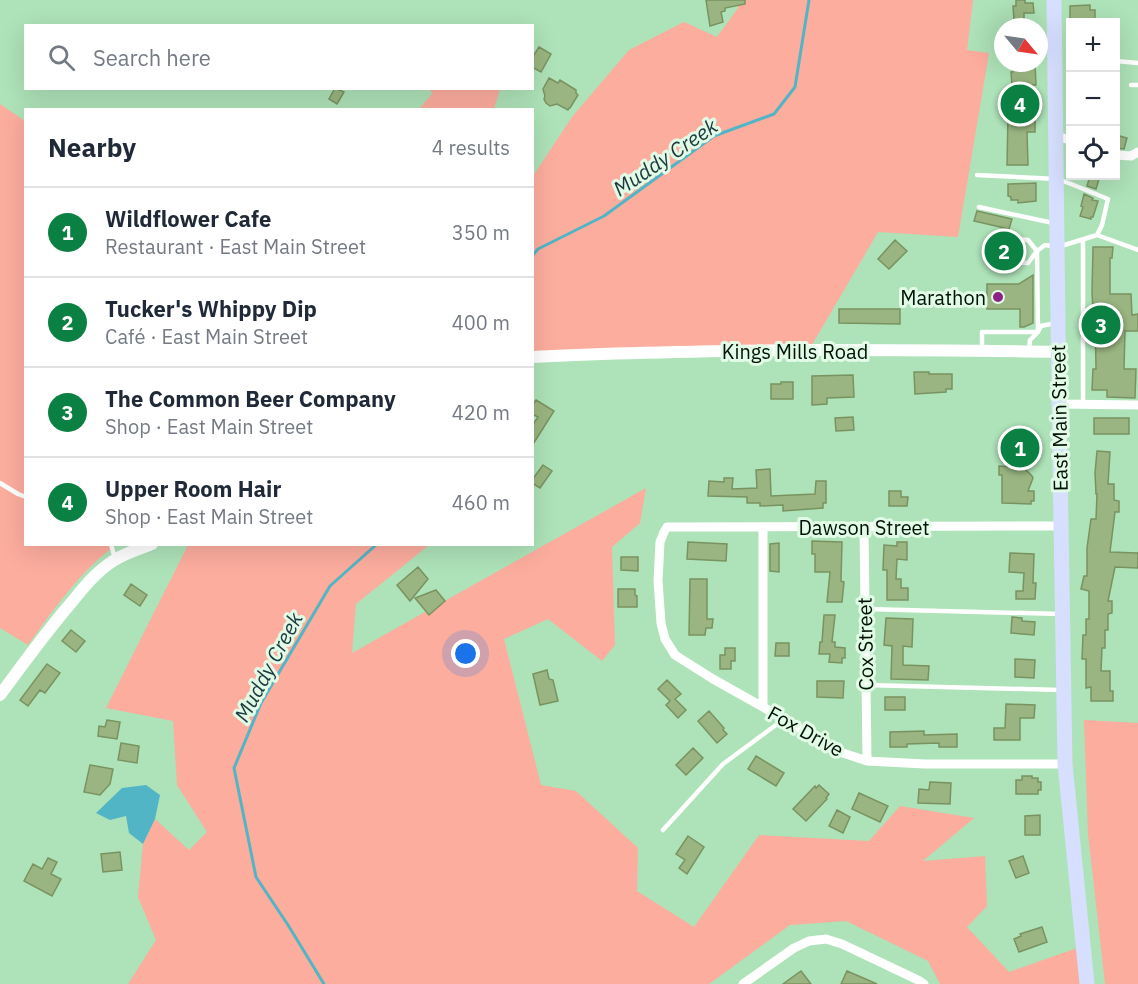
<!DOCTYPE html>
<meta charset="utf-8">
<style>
:root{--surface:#fff;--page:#f2f2f3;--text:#1f2937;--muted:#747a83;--line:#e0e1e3;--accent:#0b8043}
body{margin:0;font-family:"IBM Plex Sans",sans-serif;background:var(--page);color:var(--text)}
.controls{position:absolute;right:18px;top:18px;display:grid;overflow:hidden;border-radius:0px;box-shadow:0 6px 24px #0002}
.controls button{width:54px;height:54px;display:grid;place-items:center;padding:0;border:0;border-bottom:2px solid var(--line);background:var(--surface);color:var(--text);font:30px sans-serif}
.compass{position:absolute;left:994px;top:18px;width:54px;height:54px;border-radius:50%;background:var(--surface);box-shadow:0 6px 24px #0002;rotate:119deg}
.you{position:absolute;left:466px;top:654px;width:21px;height:21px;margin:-15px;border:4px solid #fff;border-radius:50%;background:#1a73e8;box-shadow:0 0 0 9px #1a73e833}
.badge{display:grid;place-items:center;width:39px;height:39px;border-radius:50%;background:var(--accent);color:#fff;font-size:20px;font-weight:700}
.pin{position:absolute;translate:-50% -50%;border:3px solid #fff;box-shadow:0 2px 6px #0006}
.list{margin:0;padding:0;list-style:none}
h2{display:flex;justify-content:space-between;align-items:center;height:78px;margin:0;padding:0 24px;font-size:26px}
h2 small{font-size:20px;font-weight:400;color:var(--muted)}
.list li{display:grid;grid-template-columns:39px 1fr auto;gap:18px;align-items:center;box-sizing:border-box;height:90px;padding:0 24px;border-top:2px solid var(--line)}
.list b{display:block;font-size:22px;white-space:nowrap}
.list p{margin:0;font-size:20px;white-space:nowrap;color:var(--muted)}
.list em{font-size:20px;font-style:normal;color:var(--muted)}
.icon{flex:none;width:33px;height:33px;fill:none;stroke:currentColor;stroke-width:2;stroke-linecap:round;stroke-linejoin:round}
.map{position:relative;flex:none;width:1138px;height:984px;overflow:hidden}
.search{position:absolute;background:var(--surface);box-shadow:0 6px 24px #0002;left:24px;top:24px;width:510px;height:66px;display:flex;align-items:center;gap:15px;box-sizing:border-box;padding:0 21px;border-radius:0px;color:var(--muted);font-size:22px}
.panel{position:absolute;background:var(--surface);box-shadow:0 6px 24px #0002;left:24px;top:108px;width:510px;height:438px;border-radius:0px}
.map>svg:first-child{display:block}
.green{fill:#fcad9e}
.water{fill:#52b5c6}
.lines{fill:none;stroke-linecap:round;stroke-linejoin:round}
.stream{stroke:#52b5c6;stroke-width:3}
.building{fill:#9ab581;stroke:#799360;stroke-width:1.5}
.service{stroke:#fff;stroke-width:4.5}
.minor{stroke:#fff;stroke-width:9}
.tertiary{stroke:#fff;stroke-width:12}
.primary{stroke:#d6dffd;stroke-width:15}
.poi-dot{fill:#8c2186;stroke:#e2fbe6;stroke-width:2}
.labels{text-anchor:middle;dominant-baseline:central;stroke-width:6;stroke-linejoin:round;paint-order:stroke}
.poi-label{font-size:20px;fill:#011205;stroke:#e2fbe6;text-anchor:end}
.street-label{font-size:20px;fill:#011205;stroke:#e2fbe6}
.water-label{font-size:21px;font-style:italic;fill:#1b393f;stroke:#e2fbe6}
</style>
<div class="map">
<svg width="1138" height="984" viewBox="0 0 1138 984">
<rect width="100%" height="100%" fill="#aee2b8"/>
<path class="green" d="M738 0H973L967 50 989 53 958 237 878 232 809 350 533 357V176L572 117 629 50 684 22 717 37 738 8Z
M430 89V88L500 89 494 109H419L432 94Z
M0 104 25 121 26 544 116 545C79 572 55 608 28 645L0 628Z
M646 488 640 523 612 547 615 645 602 661 548 619 504 639 541 785 576 791 638 848 637 891 694 927 759 835 869 841 900 806 974 818 923 861 985 856 987 906 967 927 1009 972 1083 946 1087 984H940L928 961 846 921 790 925 709 984H128L156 940 138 897 143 844 155 819 189 850 207 832 177 785 173 721 106 708 188 545H429L356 604 352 653Z
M1084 720 1138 723V984H1105L1088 834Z"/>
<path class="water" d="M146 785 160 795 155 819 143 844 129 833 126 816 110 820 96 813 122 788Z"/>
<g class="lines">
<path class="stream" d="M532 256 538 249 604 216 714 136 774 114 795 87 809 0
M324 984 288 925 256 877 234 768 261 703 330 586 377 544"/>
</g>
<path class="building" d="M706 0H745V4L725 8V11L721 12 723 22 710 26Z
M1016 0H1025V3H1033L1034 13H1024V19L1014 20 1013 6H1016Z
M1090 5V10H1095V22H1070V6Z
M539 47 551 54 541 72 532 67V58Z
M1035 64 1036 85H1032V118H1035V132H1027L1028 165H1007L1008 115 1014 116V86H1012L1011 72H1013V65Z
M549 78 558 83 560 80 576 90V93L578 95 570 108H569L568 110 557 104 550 106 546 103 544 99 545 96 543 89Z
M335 88 344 92 337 104 329 99Z
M1116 135 1127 138 1124 149 1116 148Z
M1090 176H1100L1096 189 1087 186Z
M1036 183V201L1018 203V200H1011V197L1008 196V184Z
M1084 194 1093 198 1092 200 1098 201 1093 217H1091V219L1080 216 1083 207 1081 206Z
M977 211 1012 219 1009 229 974 221Z
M895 240 907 251 889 269 878 259Z
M994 246H1014V257H994Z
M1093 247H1113L1112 258H1110V294H1131L1132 315 1138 314V331H1125L1124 369H1136L1135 398 1107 397V390H1092L1093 369H1096L1095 311H1093L1092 292Z
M1033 275V323L1024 327H1020V309H987V284H1019Z
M839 309H900V324L839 323Z
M914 372H929V374H952V389H946V392L915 394Z
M853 375 854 397 827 398V404L812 405V376Z
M781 382H793V399H771V384H781Z
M536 400 554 411 532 446V426L538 417 532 414V406Z
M853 417 854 430 836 431 835 418Z
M1094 418H1129V434H1094Z
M1014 438 1023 439V446L1032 447 1031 465 1026 470 1032 476 1033 478 1028 491H1034V501H1031V504L1002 503V475H999V466L1012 467Z
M1097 451 1110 452 1108 484H1114V500L1119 501V512H1115L1110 552 1138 553V568L1115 567 1108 601H1112V613L1108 614V630H1105V648H1102L1101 671H1110V691H1113V701H1091V687L1086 688V659H1082L1083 635H1086V619H1089V591L1081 589 1084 576H1087V548L1091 519H1096L1097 494H1096L1095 473Z
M543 465 552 471 540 488 532 483V480Z
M770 469 771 496 815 494 816 481H826V503H823V508L783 511V505L760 506V503H747V497L708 496 709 481 724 482V478H733L732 489 757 488 756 470Z
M889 491H901V497H908L907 506H889Z
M812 541 842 542 841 581 844 582 842 602H827L830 572H815V554H812Z
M688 542 727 544 726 561 687 559Z
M897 542H907V560L897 559 896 579H901V588H908V600H887V570H883L884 545 897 546Z
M779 543V572L770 571V544Z
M1010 553 1034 554 1033 583H1036L1035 599H1016V591H1023L1024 573 1009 572Z
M621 557H638V571L621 570Z
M418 567 428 579 410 601 397 585Z
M690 579H707V619H713L712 628H706L705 635H689Z
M131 584 147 595 140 606 124 595Z
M618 589H635V595L637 596V607H618Z
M436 590 445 601 429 615 415 598Z
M824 615H835L832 642H835V647L845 648V658H842V663L829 662 830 654H819L820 642H822Z
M1012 617 1022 618V621L1035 622 1034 635 1011 633Z
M886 618 913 619 912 647 903 646V665L929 666 928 680 891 679 892 646 884 645Z
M71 630 85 641 76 652 62 641Z
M776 643H789V656H775Z
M725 648H735V661H731V669H720V655H725Z
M1015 659 1035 660 1034 678 1015 677Z
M47 664 60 673 45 693 40 690 28 706 20 700Z
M547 670 549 679 553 680 558 701 540 705 533 674Z
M667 680 681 694 675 699 686 710 678 718 666 705 670 701 658 689Z
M817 681H844L843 698 817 697Z
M885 697H905V710H885Z
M1006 704 1035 705 1034 718H1020V740H994V728H1005Z
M709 711 724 728 723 730 727 734 717 743 698 721Z
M107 720 120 722 117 739 98 736 99 726 105 727Z
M924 731V735L957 734V747H939V743L907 744V747H890V732Z
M121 743 139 746 137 763 118 760Z
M693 748 703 758 686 775 676 765Z
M756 756 784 773 776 786 748 769Z
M90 765 113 769 110 784 100 795 84 792Z
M1022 776H1032V778H1038V782H1041V790H1038V794H1016V780H1022Z
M930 782 951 783 950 804 918 803 919 789 929 790Z
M819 785 829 794 826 798 827 799 806 821 793 809 815 786 816 788Z
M859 793 888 806 880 822 852 809Z
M837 810 850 817 843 833 829 826Z
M1040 815V835H1025V816Z
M688 836 704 847 687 874 679 868 685 860 676 854Z
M120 852 122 870 103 872 101 854Z
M1023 856 1029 873 1016 878 1009 861Z
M48 858 57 862 51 874 61 879 52 896 24 881 33 864 42 869Z
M1042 927 1047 942 1019 952 1014 939 1021 936 1020 934Z
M801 971 811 984H783Z
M847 971 877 984H841Z"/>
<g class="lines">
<path class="service" d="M1116 61 1138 63
M1131 85H1138
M977 175 1057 179 1071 184 1108 199 1102 225 1097 235
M979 207 1053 223
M1083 240V404
M982 349V332H1038L1041 326 1056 323
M1029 351 1030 340 1038 332 1037 251 1028 240 993 238 987 250 991 261 1028 263 1037 251 1045 245 1058 247 1097 235 1138 250
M0 483 18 494 26 497
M111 544 115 559
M865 609 1060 614
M866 685 1060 690
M663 830 723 764 784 719"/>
<path class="minor" d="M1056 136 1070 140
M1116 155 1131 156 1138 152
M1059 404 1138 405
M1061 526 667 527 664 532 660 542 658 581 661 623 665 639 675 655 713 679 763 707 840 752 867 761 925 764H1065
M763 527V707
M864 527 867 761
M743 984 794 948 809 941 826 939 842 944 918 980 924 984"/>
<path class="tertiary" d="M532 357C622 352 712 351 802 350 888 350 973 350 1058 352
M0 695C23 664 46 632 71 603 84 587 96 572 113 561 125 553 139 549 152 544"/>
<path class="primary" d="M1054 0 1059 404 1065 764 1087 984"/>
</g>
<circle class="poi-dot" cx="998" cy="297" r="6"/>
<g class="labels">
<g class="poi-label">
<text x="986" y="297">Marathon</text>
</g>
<g class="street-label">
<text x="795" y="351">Kings Mills Road</text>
<text transform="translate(1059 418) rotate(-91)">East Main Street</text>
<text x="864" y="527">Dawson Street</text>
<text transform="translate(865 644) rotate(-91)">Cox Street</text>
<text transform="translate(806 731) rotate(29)">Fox Drive</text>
</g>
<g class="water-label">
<text transform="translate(665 157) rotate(-34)">Muddy Creek</text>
<text transform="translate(268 667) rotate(-62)">Muddy Creek</text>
</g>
</g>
</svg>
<div class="controls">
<button>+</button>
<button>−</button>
<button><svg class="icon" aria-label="locate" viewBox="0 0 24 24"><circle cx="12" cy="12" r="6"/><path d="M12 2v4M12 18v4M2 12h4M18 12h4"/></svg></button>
</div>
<svg class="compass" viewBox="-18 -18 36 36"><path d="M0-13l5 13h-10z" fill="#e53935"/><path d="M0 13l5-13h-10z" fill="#747a83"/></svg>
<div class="you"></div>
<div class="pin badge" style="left:1020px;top:448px">1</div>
<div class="pin badge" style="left:1004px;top:251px">2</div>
<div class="pin badge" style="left:1101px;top:325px">3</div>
<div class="pin badge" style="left:1020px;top:104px">4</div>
<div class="search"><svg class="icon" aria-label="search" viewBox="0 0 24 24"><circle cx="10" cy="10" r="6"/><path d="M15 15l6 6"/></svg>Search here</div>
<section class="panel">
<h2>Nearby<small>4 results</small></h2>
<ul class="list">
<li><span class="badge">1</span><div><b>Wildflower Cafe</b><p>Restaurant · East Main Street</p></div><em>350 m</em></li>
<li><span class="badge">2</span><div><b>Tucker's Whippy Dip</b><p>Café · East Main Street</p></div><em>400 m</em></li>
<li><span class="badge">3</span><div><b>The Common Beer Company</b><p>Shop · East Main Street</p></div><em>420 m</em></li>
<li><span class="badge">4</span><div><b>Upper Room Hair</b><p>Shop · East Main Street</p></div><em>460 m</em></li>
</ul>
</section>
</div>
